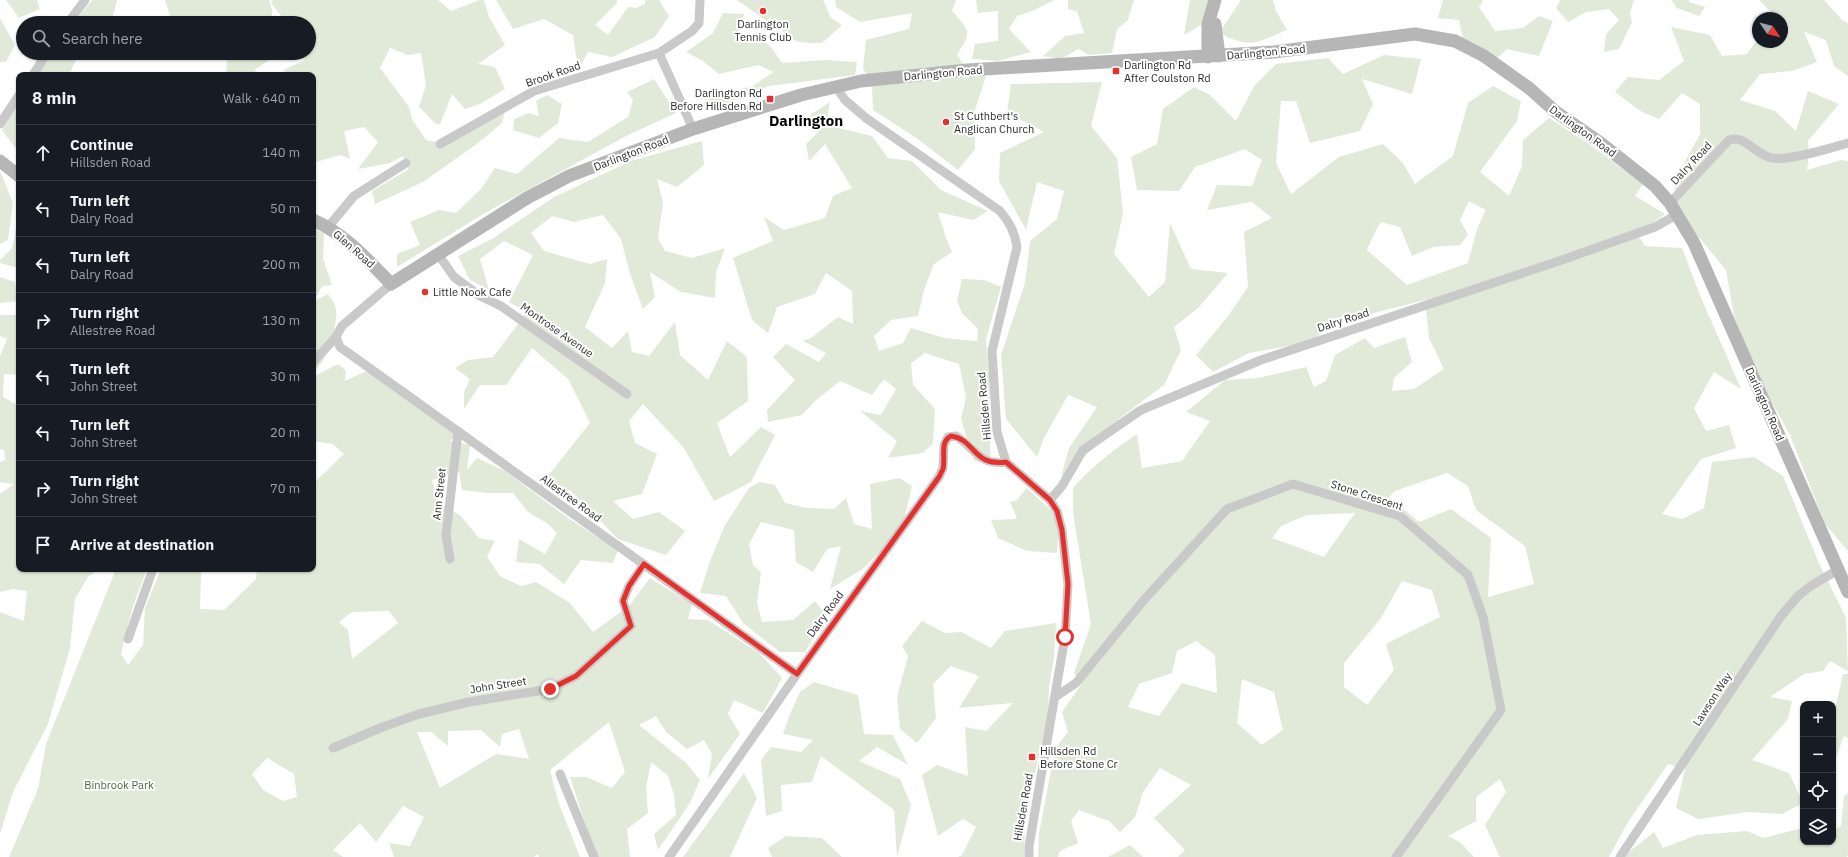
<!DOCTYPE html>
<meta charset="utf-8">
<style>
:root{--surface:#171b24;--page:#242831;--text:#f1f3f6;--muted:#9ea1a6;--line:#363941}
body{margin:0;font-family:"IBM Plex Sans",sans-serif;background:var(--page);color:var(--text)}
.controls{position:absolute;right:12px;bottom:12px;display:grid;overflow:hidden;border-radius:8px;box-shadow:0 1px 3px #0004}
.controls button{width:36px;height:36px;display:grid;place-items:center;padding:0;border:0;border-bottom:1px solid var(--line);background:var(--surface);color:var(--text);font:20px sans-serif}
.compass{position:absolute;left:1752px;top:12px;width:36px;height:36px;border-radius:50%;background:var(--surface);box-shadow:0 1px 3px #0004;rotate:125deg}
.stop{position:absolute;width:12px;height:12px;margin:-9px;border:3px solid #e4312d;border-radius:50%;background:#fff}
.stop.end{background:#e4312d;border-color:#fff;box-shadow:0 1px 4px #0008}
.list{margin:0;padding:0;list-style:none}
h2{display:flex;justify-content:space-between;align-items:center;height:52px;margin:0;padding:0 16px;font-size:17px}
h2 small{font-size:13px;font-weight:400;color:var(--muted)}
.list li{display:grid;grid-template-columns:26px 1fr auto;gap:12px;align-items:center;box-sizing:border-box;height:56px;padding:0 16px;border-top:1px solid var(--line)}
.list b{display:block;font-size:15px;white-space:nowrap}
.list p{margin:0;font-size:13px;white-space:nowrap;color:var(--muted)}
.list em{font-size:13px;font-style:normal;color:var(--muted)}
.icon{flex:none;width:22px;height:22px;fill:none;stroke:currentColor;stroke-width:2;stroke-linecap:round;stroke-linejoin:round}
.map{position:relative;flex:none;width:1848px;height:857px;overflow:hidden}
.search{position:absolute;background:var(--surface);box-shadow:0 1px 3px #0004;left:16px;top:16px;width:300px;height:44px;display:flex;align-items:center;gap:10px;box-sizing:border-box;padding:0 14px;border-radius:22px;color:var(--muted);font-size:15px}
.panel{position:absolute;background:var(--surface);box-shadow:0 1px 3px #0004;left:16px;top:72px;width:300px;height:500px;border-radius:8px}
.map>svg:first-child{display:block}
.green{fill:#e1ead9;fill-rule:evenodd}
.lines{fill:none;stroke-linecap:round;stroke-linejoin:round}
.street{stroke:#c9c9c9;stroke-width:9}
.secondary{stroke:#b6b6b6;stroke-width:13}
.route{stroke:#e4312d;stroke-width:5}
.poi-dot{fill:#e4312d;stroke:#fff;stroke-width:1.5}
.labels{text-anchor:middle;dominant-baseline:central;stroke-width:4;stroke-linejoin:round;paint-order:stroke}
.poi-label{font-size:11px;fill:#2c2c2c;stroke:#fff;text-anchor:start}
.street-label{font-size:11px;fill:#2c2c2c;stroke:#fff}
.park-label{font-size:11px;fill:#4b673a;stroke:#fff}
.district-label{font-size:15px;font-weight:bold;fill:#000;stroke:#fff}
</style>
<div class="map">
<svg width="1848" height="857" viewBox="0 0 1848 857">
<rect width="100%" height="100%" fill="#fff"/>
<path class="green" d="M6 0H37L40 9 19 18Z
M92 0H117L111 23H74Z
M165 0H269L272 10V23H176L170 16Z
M273 0H438L451 11 480 0H484L489 17 505 45 478 64 495 67 505 89 480 104 465 109 452 94 440 124H436L419 107 426 85 421 53 408 55 390 48 380 68 409 107 412 119 426 140 442 143 506 107 502 123 478 143 423 182 375 204 372 191 409 169 403 156 390 163 358 169 378 142 364 127 344 131 350 159 341 155 316 162 313 172V75H283L285 69 305 60 298 53H309V23H282V17L271 3Z
M496 0H617V3L595 25 608 35 628 7 636 8 645 4V0H660V2L669 16 655 37 612 57 588 52 581 65 576 56 573 35 544 19 513 29Z
M737 0H823L831 18 842 25 822 43C799 43 793 44 779 26L763 28 776 9 767 21Z
M835 0H956L952 11C969 30 973 32 957 54L967 71 986 76 974 113 975 149 958 170 915 137 873 110 872 86 863 68 866 40 909 29 912 13 860 22 836 7Z
M976 0H1054L1032 11 1017 16 1009 29 1031 52 998 61 972 59 975 44 998 41V11L978 13Z
M1068 0H1134L1128 20 1117 29 1112 53 1089 55 1078 49 1061 59 1043 56 1065 36 1084 33 1077 11 1068 9Z
M1190 0H1209L1203 24 1184 35Z
M1241 0H1273L1276 11 1287 30C1255 43 1251 49 1219 33Z
M1443 0H1483L1479 7 1495 31 1523 28 1539 16 1553 21 1539 56 1507 49 1497 58 1463 40 1459 20 1438 18Z
M1560 0H1634L1630 13 1632 22 1619 49 1604 52 1606 34 1619 20 1609 9 1586 12 1568 22 1556 8Z
M1671 0H1689V2L1705 7 1699 16 1677 8Z
M1759 0H1824L1843 21 1848 23V76L1834 66 1826 40 1804 32 1817 62 1792 71 1760 74 1740 100 1775 111 1796 131 1808 91 1839 104 1808 141 1809 154 1807 170 1841 160 1848 161V551L1825 524 1790 435 1754 370 1734 316 1726 270 1693 230 1672 201 1679 173 1700 134V104L1682 93 1659 119 1642 112 1615 92 1628 77 1659 80 1684 61 1671 27 1710 35 1722 56 1747 54 1758 39V42H1782V18H1774L1775 16Z
M723 13 744 14 739 31 734 41C765 39 765 37 782 63L825 60 857 62 855 75 769 86 714 108 698 109 709 97 753 86 773 72 759 65 719 74 703 61 686 52 713 33Z
M0 18 15 45 6 62H0Z
M50 53H79L70 73 72 75H33Z
M210 53H267L270 60 254 70 260 75H226L227 61H229L219 58Z
M1384 55 1421 59 1412 94 1362 79 1373 104 1360 131 1310 143 1296 101H1281L1276 163 1291 194 1339 157 1383 144 1403 163 1415 184 1453 156 1468 103 1493 86 1521 101 1517 121 1480 172 1509 196 1522 166 1523 140 1549 118 1586 142 1643 184 1635 196 1665 214 1637 234 1645 246 1682 248 1700 295 1741 389 1714 372 1694 408 1706 431 1729 425 1736 448 1701 459 1662 514 1682 519 1704 508 1712 462 1754 457 1783 476 1819 563 1846 618 1848 671 1830 661 1823 671 1804 674 1770 697 1792 701 1788 719 1752 760 1789 773 1803 803 1782 814 1749 812 1698 819 1676 808 1685 769 1668 764 1628 822 1609 857H1500L1485 825 1506 792 1500 779 1476 797V821L1448 836 1460 842 1474 857H1178L1185 850 1154 818 1191 785 1160 768 1143 792 1135 817 1120 832 1109 821 1079 810 1071 821 1078 843 1060 851 1058 857H1038L1039 834 1055 749 1068 732 1062 712 1081 685 1074 673 1091 624 1073 513V488C1092 466 1114 450 1137 434L1142 468 1182 461 1210 421 1186 412 1225 380 1258 378 1306 367 1314 387 1326 381 1335 355 1365 338 1374 348 1405 337 1412 362 1394 378 1392 391 1414 389 1444 369 1429 338 1425 300 1331 324 1312 342 1249 353 1213 372 1196 355 1228 316 1248 287 1244 232 1272 218 1252 202 1207 210 1217 185 1252 186 1262 160 1245 149 1195 167 1179 191 1137 190 1131 157 1157 144 1163 109 1194 87 1210 95 1236 121 1254 86 1276 64 1328 58 1343 74ZM1469 201 1486 210 1477 229 1468 263 1407 285 1367 250 1375 232 1381 222 1400 227 1412 256 1433 247 1460 245 1468 235 1460 220ZM1447 473 1468 486 1476 510 1525 546 1534 584 1488 597 1491 538 1451 509 1419 522 1389 497 1395 491ZM1355 513 1324 557 1272 538 1281 526 1307 515ZM1402 581 1432 590 1440 617 1386 644 1394 670 1367 705 1344 687V663L1381 618ZM1196 641 1215 655 1217 693 1182 683 1159 716 1128 707 1139 684 1172 673 1177 651ZM1242 679 1274 692 1283 730 1262 745 1237 723Z
M654 79 676 113 626 136 485 213 397 267V254L420 245 410 222 439 210 456 213 481 189 495 168 517 174 559 138 588 142 628 117 633 100 627 92Z
M1102 82 1091 126 1117 158 1123 213 1114 254 1149 297 1165 282 1170 223 1191 269 1228 273 1199 307 1174 327 1181 350 1164 385 1120 418 1095 447 1061 477 1069 448 1097 407 1068 395 1044 438 1037 457 1006 419 1001 355 1025 283 1030 241 1057 219 1064 191 1037 182 1026 230 999 181 1000 153 1044 132 1007 113 1011 84Z
M547 95 562 104 558 123 539 138 513 130 514 119 529 113 539 116 536 101Z
M19 98V147L17 150 2 130Z
M830 102 826 125 872 136 888 158 912 161 941 190 988 211 973 220 938 212 946 238 952 252 934 264 924 290 918 316 891 320 874 336 879 351 903 343 911 328 945 338 977 341 978 329 962 313 957 301 962 279 984 280 1001 287 986 339 990 389V464L974 461 961 419 966 397 959 364 925 353 911 363 913 385 935 409 933 443 923 453 888 458 897 441 860 411 881 415 896 389 884 379 872 395 840 381 816 400 802 415 768 422 767 410 795 380 773 357 786 344 819 362 826 353 803 341 811 338 838 317 853 324 852 291 826 273 815 294 777 307 768 333 752 320 733 258 773 241 764 217 784 230 825 218 833 196 852 188 825 144 809 161 806 144 823 127 810 115Z
M702 141 704 165 677 187 657 179 663 203 658 238 665 251 692 258 725 248 716 272 715 298 681 292 650 272 655 297 643 309 630 274 621 239 603 215 574 222 552 216 531 233 544 251 590 264 607 259 605 283 585 327 612 348 628 331 632 352 649 356 675 322 680 355 708 380 727 341 747 357 748 401 717 423 730 457 761 427 775 435 751 482 714 501 684 448 643 404 629 421 635 443 657 454 642 494 613 501 633 519 659 512 685 531 666 555 618 539 570 490 540 486 590 423 568 379 532 348 506 385H480L464 409V392L470 379 455 368 468 360 493 357 527 312 509 302 533 255 504 241 480 259 489 290 470 280 458 256 492 239 554 197 631 161Z
M0 171 13 203 8 240 0 244Z
M19 214V268L0 263V260L12 248Z
M316 230 324 233 323 259 332 285 322 286 314 301 328 294C330 297 334 301 335 305 340 320 328 364 313 371V234Z
M0 277 15 282 18 301 0 303Z
M0 315H19V375L4 374 3 397 19 406V569H99L88 577 75 599 70 648 48 724 13 792 0 834V612L24 621 27 591 13 589 0 592V494L14 484 0 482V462L5 460 4 450 0 449V356L7 339 0 336Z
M338 364 346 371 345 381 371 369 398 394 428 412 458 434 450 441 470 445 467 470 477 458 505 471 568 518 618 550 613 563 581 560 564 584 539 564 516 562 519 539 545 554 557 533 548 524 528 512 513 493H487L462 490 459 472 432 480 439 503 460 515 479 538 495 541 487 557 500 576 521 586 536 582 570 603 593 632 629 606 650 578 692 604 688 619 708 620 759 653 782 678 763 713 734 700 728 714 740 734 708 779 712 754 704 740 687 749 666 732 656 716 639 725 686 763 700 780 690 803 658 850 654 834 676 815 674 795 668 776 651 762 646 787 648 813 627 829 630 857H596L570 777H586L612 788 625 772 609 722 550 770 559 804 580 857H539L538 854 534 857H394L389 843 410 846 424 817 403 806 376 842 360 823 333 850 343 857H9L38 789 46 744 116 569H147L132 609 121 654 128 665 143 645 145 608 161 569H208L201 572 200 609 224 610 256 579 257 569H313V484L344 454 333 444 313 441V380L315 376ZM389 611 398 623 352 659 348 630 339 622 352 612ZM519 729 529 759 496 754 440 788 417 732H431L448 746V731L481 730 500 747 502 734ZM267 758 294 774 297 797 283 801 263 790 252 774Z
M899 478 912 486 902 528 864 568 830 589 841 546 827 549 813 572 796 562 794 530 761 522 749 544 753 565 761 572 757 603 762 622 793 620 815 601 826 615 805 652H780L743 623 726 596 700 593 710 561 725 525 749 488 760 482 775 485 785 503 807 508 834 509 846 498 854 524 872 529 870 484Z
M1027 488 1059 518 1057 553 1027 551 998 538 991 520 1017 519 1010 502 1017 500Z
M922 621 945 633 961 632 991 648 1005 631 1056 623 1054 657 1049 687 1048 715 1025 818 1024 857H958L962 855 976 827 963 819 938 836 922 775 937 765 968 776 965 727 986 731 1013 703 959 708 979 676 951 666 933 684 936 718 917 743 900 729 897 697 908 656 902 646Z
M1843 674H1848V738L1844 736 1833 765V712L1835 709Z
M814 682 858 695 864 734 893 735 908 765 877 747 859 761 900 779 911 805 897 857 894 810 821 756 812 782 781 785 782 811 766 816 761 760 771 747 801 752 813 740 783 734 790 714 800 692Z
M744 773 757 798 730 857H683Z
M1848 794V854L1847 857H1626L1625 855 1654 832 1663 848 1697 835 1747 831 1763 838 1799 829 1803 832V842H1833V831L1841 826 1844 796Z
M786 836 822 838 842 857H772L768 848Z
M1130 845 1143 857H1108Z"/>
<g class="lines">
<path class="street" d="M68 23 85 0
M659 53 693 129
M33 75 47 53
M836 87 845 100 866 118 1000 211C1009 222 1015 232 1017 247L992 351 997 432 1006 462 1050 500 1057 511 1062 530 1068 584 1065 637 1029 846V857
M0 124 19 95
M440 144 534 91 659 53 692 31 699 23 700 0
M1670 203 1729 140C1745 134 1756 156 1772 158 1790 161 1830 148 1848 143
M328 227 354 196 406 163
M438 254 454 277 480 296 501 306 627 394
M336 337 340 347 797 674
M313 362 336 337 342 326 391 284
M1050 500 1062 486 1083 450 1141 410 1261 360 1559 261 1655 227 1678 214
M450 559 446 535 458 432
M128 639 153 569
M1055 697 1076 683 1143 601 1227 509 1293 484 1400 516 1468 575 1483 617 1501 710 1396 857
M333 748 380 728 419 714 469 702 550 689 576 676 631 626 623 601 629 586 644 564
M560 774 594 857
M669 857 797 674 939 477 943 468 944 445 948 437 956 436C976 449 980 466 1006 462
M1620 857 1781 616 1798 596 1812 585 1838 570"/>
<path class="secondary" d="M1215 24 1219 56
M1208 57V24L1215 0
M0 161 19 176
M313 220C345 234 367 259 391 284L527 198 569 176 693 129 801 95 861 81 967 70 1274 52 1415 34 1455 41 1484 56 1529 88 1556 112 1602 144 1655 186 1670 203 1694 243 1848 592"/>
</g>
<g class="lines">
<path class="route" d="M550 689 576 676 631 626 623 601 629 586 644 564 797 674 939 477C940 475 942 471 943 469 946 458 939 442 951 436 975 439 973 467 1006 462L1050 500 1057 511 1062 530 1068 584 1065 637"/>
</g>
<g class="poi-dot">
<circle cx="763" cy="11" r="4"/>
<rect x="1112" y="67" width="8" height="8" rx="2"/>
<rect x="766" y="95" width="8" height="8" rx="2"/>
<circle cx="946" cy="122" r="4"/>
<circle cx="425" cy="292" r="4"/>
<rect x="1028" y="753" width="8" height="8" rx="2"/>
</g>
<g class="labels">
<g class="poi-label">
<text x="763" y="24" text-anchor="middle">Darlington<tspan x="763" dy="13">Tennis Club</tspan></text>
<text x="1124" y="65">Darlington Rd<tspan x="1124" dy="13">After Coulston Rd</tspan></text>
<text x="762" y="93" text-anchor="end">Darlington Rd<tspan x="762" dy="13">Before Hillsden Rd</tspan></text>
<text x="954" y="116">St Cuthbert's<tspan x="954" dy="13">Anglican Church</tspan></text>
<text x="433" y="292">Little Nook Cafe</text>
<text x="1040" y="751">Hillsden Rd<tspan x="1040" dy="13">Before Stone Cr</tspan></text>
</g>
<g class="street-label">
<text transform="translate(1266 52) rotate(-5)">Darlington Road</text>
<text transform="translate(943 73) rotate(-5)">Darlington Road</text>
<text transform="translate(553 74) rotate(-19)">Brook Road</text>
<text transform="translate(1583 131) rotate(36)">Darlington Road</text>
<text transform="translate(631 153) rotate(-21)">Darlington Road</text>
<text transform="translate(1691 163) rotate(-47)">Dalry Road</text>
<text transform="translate(354 249) rotate(41)">Glen Road</text>
<text transform="translate(1343 320) rotate(-18)">Dalry Road</text>
<text transform="translate(557 330) rotate(35)">Montrose Avenue</text>
<text transform="translate(1765 404) rotate(66)">Darlington Road</text>
<text transform="translate(984 406) rotate(-95)">Hillsden Road</text>
<text transform="translate(439 494) rotate(-84)">Ann Street</text>
<text transform="translate(1367 495) rotate(18)">Stone Crescent</text>
<text transform="translate(571 498) rotate(36)">Allestree Road</text>
<text transform="translate(825 614) rotate(-54)">Dalry Road</text>
<text transform="translate(498 685) rotate(-9)">John Street</text>
<text transform="translate(1712 699) rotate(-57)">Lawson Way</text>
<text transform="translate(1023 807) rotate(-80)">Hillsden Road</text>
</g>
<g class="park-label">
<text x="119" y="785">Binbrook Park</text>
</g>
<g class="district-label">
<text x="806" y="120">Darlington</text>
</g>
</g>
</svg>
<div class="controls">
<button>+</button>
<button>−</button>
<button><svg class="icon" aria-label="locate" viewBox="0 0 24 24"><circle cx="12" cy="12" r="6"/><path d="M12 2v4M12 18v4M2 12h4M18 12h4"/></svg></button>
<button><svg class="icon" aria-label="layers" viewBox="0 0 24 24"><path d="M12 4l9 5-9 5-9-5zM3 14l9 5 9-5"/></svg></button>
</div>
<svg class="compass" viewBox="-18 -18 36 36"><path d="M0-13l5 13h-10z" fill="#e53935"/><path d="M0 13l5-13h-10z" fill="#9ea1a6"/></svg>
<div class="stop" style="left:1065px;top:637px"></div>
<div class="stop end" style="left:550px;top:689px"></div>
<div class="search"><svg class="icon" aria-label="search" viewBox="0 0 24 24"><circle cx="10" cy="10" r="6"/><path d="M15 15l6 6"/></svg>Search here</div>
<section class="panel">
<h2>8 min<small>Walk · 640 m</small></h2>
<ul class="list">
<li><svg class="icon" aria-label="ahead" viewBox="0 0 24 24"><path d="M12 20V5M6 11l6-6 6 6"/></svg><div><b>Continue</b><p>Hillsden Road</p></div><em>140 m</em></li>
<li><svg class="icon" aria-label="left" viewBox="0 0 24 24"><path d="M17 20v-9H6M10 6l-5 5 5 5"/></svg><div><b>Turn left</b><p>Dalry Road</p></div><em>50 m</em></li>
<li><svg class="icon" aria-label="left" viewBox="0 0 24 24"><path d="M17 20v-9H6M10 6l-5 5 5 5"/></svg><div><b>Turn left</b><p>Dalry Road</p></div><em>200 m</em></li>
<li><svg class="icon" aria-label="right" viewBox="0 0 24 24"><path d="M7 20v-9h11M14 6l5 5-5 5"/></svg><div><b>Turn right</b><p>Allestree Road</p></div><em>130 m</em></li>
<li><svg class="icon" aria-label="left" viewBox="0 0 24 24"><path d="M17 20v-9H6M10 6l-5 5 5 5"/></svg><div><b>Turn left</b><p>John Street</p></div><em>30 m</em></li>
<li><svg class="icon" aria-label="left" viewBox="0 0 24 24"><path d="M17 20v-9H6M10 6l-5 5 5 5"/></svg><div><b>Turn left</b><p>John Street</p></div><em>20 m</em></li>
<li><svg class="icon" aria-label="right" viewBox="0 0 24 24"><path d="M7 20v-9h11M14 6l5 5-5 5"/></svg><div><b>Turn right</b><p>John Street</p></div><em>70 m</em></li>
<li><svg class="icon" aria-label="arrive" viewBox="0 0 24 24"><path d="M6 21V4h12l-3 4 3 4H6"/></svg><div><b>Arrive at destination</b></div></li>
</ul>
</section>
</div>
